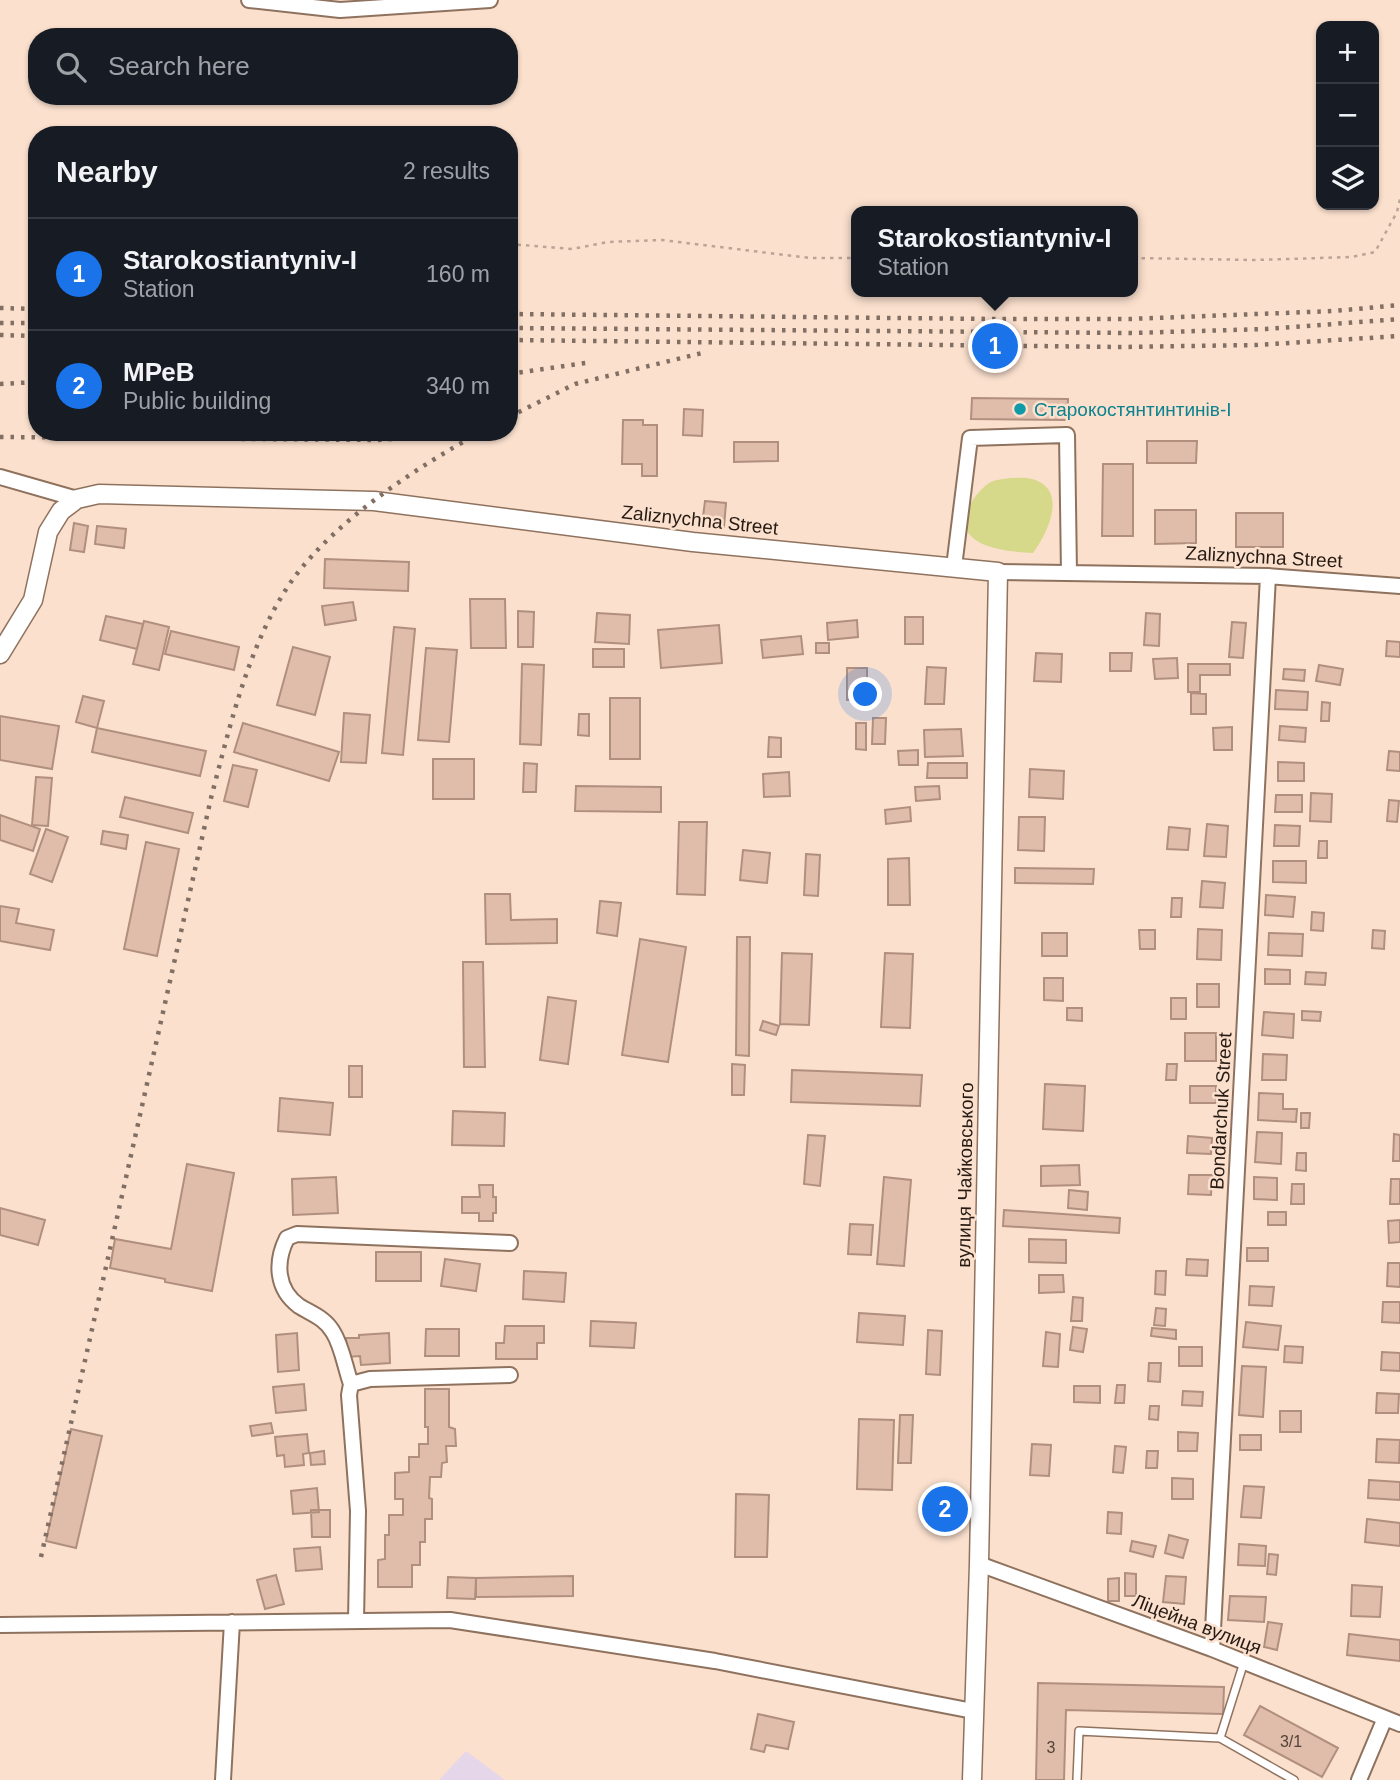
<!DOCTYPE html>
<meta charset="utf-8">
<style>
:root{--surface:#171b24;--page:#20242c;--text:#f1f3f6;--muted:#9ea1a6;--line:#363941;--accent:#1a73e8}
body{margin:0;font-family:Arial,sans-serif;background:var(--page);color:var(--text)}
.controls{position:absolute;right:21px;top:21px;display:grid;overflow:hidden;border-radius:14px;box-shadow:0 2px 5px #0004}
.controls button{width:63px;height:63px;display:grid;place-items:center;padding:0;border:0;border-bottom:2px solid var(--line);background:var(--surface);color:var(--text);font:35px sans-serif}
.you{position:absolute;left:866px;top:695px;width:24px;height:24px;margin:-18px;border:5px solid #fff;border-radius:50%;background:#1a73e8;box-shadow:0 0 0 10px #1a73e833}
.badge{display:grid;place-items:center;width:46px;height:46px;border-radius:50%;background:var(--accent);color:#fff;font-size:23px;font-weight:700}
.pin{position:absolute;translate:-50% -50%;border:4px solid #fff;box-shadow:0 2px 7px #0006}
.popup{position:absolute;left:851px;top:206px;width:287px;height:91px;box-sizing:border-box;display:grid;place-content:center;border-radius:14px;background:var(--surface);filter:drop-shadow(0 2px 5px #0005);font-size:23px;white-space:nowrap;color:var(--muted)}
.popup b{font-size:26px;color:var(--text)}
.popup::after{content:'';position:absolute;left:50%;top:100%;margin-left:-14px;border:14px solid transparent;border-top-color:var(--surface)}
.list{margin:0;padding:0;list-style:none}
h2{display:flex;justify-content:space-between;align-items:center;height:91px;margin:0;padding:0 28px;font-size:30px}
h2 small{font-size:23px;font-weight:400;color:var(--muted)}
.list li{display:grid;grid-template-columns:46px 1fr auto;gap:21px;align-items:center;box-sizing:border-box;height:112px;padding:0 28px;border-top:2px solid var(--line)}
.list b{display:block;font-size:26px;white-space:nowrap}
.list p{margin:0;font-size:23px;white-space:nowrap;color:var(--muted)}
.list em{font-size:23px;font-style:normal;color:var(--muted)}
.icon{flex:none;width:38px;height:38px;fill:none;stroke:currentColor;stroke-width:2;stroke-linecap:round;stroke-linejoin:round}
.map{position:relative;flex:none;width:1400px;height:1780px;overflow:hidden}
.search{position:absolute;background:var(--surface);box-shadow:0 2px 5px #0004;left:28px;top:28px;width:490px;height:77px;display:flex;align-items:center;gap:18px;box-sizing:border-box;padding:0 24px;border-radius:28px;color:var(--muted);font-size:26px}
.panel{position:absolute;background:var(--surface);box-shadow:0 2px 5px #0004;left:28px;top:126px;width:490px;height:315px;border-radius:28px}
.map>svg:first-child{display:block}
.industrial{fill:#e6d6e9}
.green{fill:#d6d989}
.building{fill:#e0bdab;stroke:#b18f7e;stroke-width:2}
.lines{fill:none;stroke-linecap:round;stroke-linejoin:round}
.service-casing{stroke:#8f725e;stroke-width:10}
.minor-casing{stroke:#8f725e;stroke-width:18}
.tertiary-casing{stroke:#8f725e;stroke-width:21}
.path{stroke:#bba495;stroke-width:2.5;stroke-dasharray:3.5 5;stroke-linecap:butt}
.service{stroke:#fff;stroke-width:7}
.minor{stroke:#fff;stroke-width:14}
.tertiary{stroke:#fff;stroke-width:18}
.rail{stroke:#826f63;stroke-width:4.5;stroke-dasharray:3.5 7;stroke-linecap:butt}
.culture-dot{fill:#0f9aa8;stroke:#fbe0ce;stroke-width:2.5}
.labels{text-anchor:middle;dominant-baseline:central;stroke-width:5;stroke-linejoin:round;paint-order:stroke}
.number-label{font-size:16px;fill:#544338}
.culture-label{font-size:19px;fill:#0d838f;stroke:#fbe0ce;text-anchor:start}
.street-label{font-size:19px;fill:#261a12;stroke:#fbe0ce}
</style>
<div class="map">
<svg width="1400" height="1780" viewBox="0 0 1400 1780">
<rect width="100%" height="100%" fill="#fbe0ce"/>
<path class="industrial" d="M466 1751 505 1780H439Z"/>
<path class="green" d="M1010 478C1017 478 1025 477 1032 479 1069 489 1048 533 1033 553 1015 552 983 550 970 535 956 519 975 493 989 483 994 480 1003 479 1010 478Z"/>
<path class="building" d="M972 398 1068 399 1067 420 971 419Z
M684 409 703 410 702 436 683 435Z
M623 420H643V425H657V476H642V464H622Z
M1147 441H1197L1196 463H1147Z
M734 442H778V461L734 462Z
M1103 464H1133V536H1102Z
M705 501 726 503 724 527 702 525Z
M1155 510H1196V543L1155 544Z
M1236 513H1283V547H1236Z
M74 523 88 526 84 552 70 550Z
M97 526 126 529 124 548 95 544Z
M325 559 409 562 408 591 324 588Z
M470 599H505L506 648H471Z
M353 602 356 620 325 625 322 606Z
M518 611 534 612 533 647H518Z
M597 613 630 615 629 644 595 642Z
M1146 613 1160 614 1159 646 1144 645Z
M106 616 143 624 137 649 100 640Z
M905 617H923V644H905Z
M857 620 858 637 828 640 827 623Z
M144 621 169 627 159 670 133 664Z
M1232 622 1246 623 1243 658 1229 657Z
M719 625 722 663 661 668 658 630Z
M394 627 415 629 403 755 382 753Z
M171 631 239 647 234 670 165 654Z
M801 636 803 654 763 658 761 640Z
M1387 641 1400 642V657L1386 656Z
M816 643H829V653H816Z
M293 647 330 657 315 715 277 705Z
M426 648 457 650 449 742 418 740Z
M593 649H624V667H593Z
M1036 653 1062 654 1061 682 1034 681Z
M1110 653H1132L1131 671H1110Z
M1177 658 1178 678 1155 679 1153 659Z
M522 664 544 665 541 745 520 744Z
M1188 664H1230V675H1200V692H1188Z
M1319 665 1343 669 1340 685 1316 681Z
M927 667 946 668 944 704H925Z
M847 668H867V700H847Z
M1284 669 1305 670 1304 681 1283 679Z
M1276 690 1308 692 1307 710 1275 709Z
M1191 693 1206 694V714H1191Z
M83 696 104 701 97 728 76 722Z
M610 698H640V759H610Z
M1322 702 1330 703 1329 721H1321Z
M344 713 370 715 366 763 341 762Z
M579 714H589V736L578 735Z
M0 716 59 726 52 769 0 760Z
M873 718H886L885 744H872Z
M243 723 339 752 329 781 234 752Z
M856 723H866V750L856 749Z
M1280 726 1306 728 1305 742 1279 740Z
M1232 727V750H1214L1213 728Z
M97 728 206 751 200 776 92 752Z
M961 729 963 756 925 757 924 730Z
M769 737 781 738V757H768Z
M918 750V765H899L898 751Z
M1389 751 1400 752V771L1387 770Z
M433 759H474V799H433Z
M1278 762 1304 763V781H1278Z
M524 763 537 764 536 792H523Z
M928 763H967V778H927Z
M233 765 257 770 248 807 224 801Z
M1030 769 1064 771 1063 799 1029 797Z
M789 772 790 796 764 797 763 774Z
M36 777 52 778 48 826 32 825Z
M576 786 661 787V812L575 811Z
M939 786 940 799 916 801 915 787Z
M1311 793 1332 794 1331 822 1310 821Z
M1276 795H1302V812H1275Z
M125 797 193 813 188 833 120 817Z
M1389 800 1399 801 1397 822 1387 821Z
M910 807 911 821 886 824 885 810Z
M0 815 40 829 33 851 0 840Z
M1019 817H1045L1044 851 1018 850Z
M679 822H707L705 895 677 894Z
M1207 824 1228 826 1226 857 1204 856Z
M1275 825 1300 826 1299 846H1274Z
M1169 827 1190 829 1188 850 1167 849Z
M46 829 68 837 52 882 30 874Z
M103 831 128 835 126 849 101 844Z
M1319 841H1327V858H1318Z
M146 842 179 849 157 956 124 949Z
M743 850 770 853 767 883 740 880Z
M806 854 820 855 818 896 804 895Z
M909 858 910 905H888V859Z
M1273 861H1306V883L1273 882Z
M1015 868 1094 869 1093 884 1015 883Z
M1202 881 1225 883 1223 908 1200 907Z
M485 894H510L511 920 557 919V943L486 944Z
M1266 895 1295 897 1293 917 1265 915Z
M1172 898H1182L1181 917H1171Z
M600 901 621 903 617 936 597 933Z
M0 906 19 909 16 923 54 930 50 950 0 941Z
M1312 912 1324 913 1323 931 1311 930Z
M1198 929 1222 930 1221 960 1197 959Z
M1139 930H1155V949H1140Z
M1373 930 1385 931 1384 949 1372 948Z
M1042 933H1067V956H1042Z
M1269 933 1303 934 1302 956 1268 955Z
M737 937H750L749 1056 736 1055Z
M640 939 686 947 668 1062 622 1055Z
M782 953 812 954 809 1025 780 1024Z
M885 953 913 954 910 1028 881 1027Z
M463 962H483L485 1067H464Z
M1265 969 1290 970V984H1265Z
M1306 972 1326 973 1325 985 1305 984Z
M1044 978H1063V1001L1044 1000Z
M1197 984H1219V1007H1197Z
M548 997 576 1001 568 1064 540 1060Z
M1171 998H1186V1019H1171Z
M1067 1008H1082V1021L1067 1020Z
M1302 1011 1321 1012 1320 1021 1302 1020Z
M1264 1012 1294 1014 1293 1038 1262 1035Z
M763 1021 779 1026 776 1035 760 1030Z
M1185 1033H1216V1061H1185Z
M1263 1054 1287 1055 1286 1080H1262Z
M732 1064 745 1065 744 1095H732Z
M1167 1064H1177L1176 1080H1166Z
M349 1066H362V1097H349Z
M792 1070 922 1075 920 1106 791 1102Z
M1045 1084 1085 1086 1083 1131 1043 1129Z
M1190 1086H1216V1103H1190Z
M1259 1093 1283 1094V1109H1297L1296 1122 1258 1120Z
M280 1098 333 1103 330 1135 278 1131Z
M453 1111 505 1113 504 1146 452 1145Z
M1301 1113H1310L1309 1128H1301Z
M1257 1132 1282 1133 1281 1164 1255 1162Z
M1394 1134 1400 1135V1161H1393Z
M808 1135 825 1136 820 1186 804 1184Z
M1188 1136 1212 1138 1211 1154 1187 1153Z
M1297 1153H1306V1171L1296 1170Z
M187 1164 234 1173 212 1291 165 1282V1279L110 1268 115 1239 171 1249Z
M1079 1165 1080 1185 1041 1186V1166Z
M1189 1175H1212L1211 1195 1188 1194Z
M336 1177 338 1213 293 1215 292 1179Z
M884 1177 911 1180 904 1266 877 1264Z
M1254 1177 1277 1178V1200L1254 1199Z
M1391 1179H1400V1204H1390Z
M1292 1184H1304V1204H1291Z
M479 1185H493V1197H496V1213H493V1221H479V1213H462V1197H480Z
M1069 1190 1088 1192 1087 1210 1068 1208Z
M0 1208 45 1220 38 1245 0 1235Z
M1004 1210 1120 1218 1119 1233 1003 1226Z
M1268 1212H1286V1225H1268Z
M1400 1220V1242L1389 1243 1388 1221Z
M850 1224 873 1225 871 1255 848 1254Z
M1029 1239 1066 1240V1263L1029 1262Z
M1247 1248H1268V1261H1247Z
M376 1252H421V1281H376Z
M445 1259 480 1264 476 1291 441 1286Z
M1187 1259 1208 1260 1207 1276 1186 1275Z
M1388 1263H1400V1287L1387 1286Z
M524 1271 566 1273 564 1302 523 1299Z
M1156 1271H1166L1165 1295 1155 1294Z
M1039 1275H1063L1064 1292 1039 1293Z
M1250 1286 1274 1287 1272 1306 1249 1305Z
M1073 1297 1083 1298 1082 1321H1071Z
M1383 1302H1400V1323L1382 1322Z
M1156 1308 1166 1309 1165 1326 1154 1325Z
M859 1313 905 1316 903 1345 857 1342Z
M591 1321 636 1323 634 1348 590 1346Z
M1246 1322 1281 1326 1278 1350 1243 1347Z
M505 1326H544V1343H537V1359H496V1343H504Z
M1073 1327 1087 1329 1083 1352 1070 1350Z
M1152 1328 1176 1330V1339L1151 1336Z
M426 1329H459V1356H425Z
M928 1330 942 1331 940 1375 926 1374Z
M1046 1332 1060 1334 1058 1367 1043 1366Z
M297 1333 299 1370 278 1372 276 1335Z
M389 1333 390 1363 361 1365 360 1356 347 1357 346 1338H359V1335Z
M1285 1346 1303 1347 1302 1363 1284 1362Z
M1179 1347H1202V1366H1179Z
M1382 1352 1400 1353V1371L1381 1370Z
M1149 1363H1161L1160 1382 1148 1381Z
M1242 1366 1266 1367 1263 1417 1239 1415Z
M304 1384 306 1410 276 1413 273 1387Z
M1117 1385H1125L1124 1403H1115Z
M1074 1386H1100V1403L1074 1402Z
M425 1389H449V1427L455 1429 456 1446H446L447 1462 442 1463 441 1477H430L429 1498 432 1499V1519H425V1542H420V1565H412V1587H378V1560L385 1559V1535H389V1515H403V1499H395V1473L409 1472V1457H419V1444H428V1427H425Z
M1183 1391 1203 1392 1202 1406 1182 1405Z
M1377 1393 1399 1394 1398 1413H1376Z
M1150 1406H1159L1158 1420 1149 1419Z
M1280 1411H1301V1432H1280Z
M900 1415H913L911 1463H898Z
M859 1419 894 1420 892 1490 857 1489Z
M271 1423 273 1433 252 1436 250 1426Z
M71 1429 102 1436 76 1548 46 1541Z
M1178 1432 1198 1433 1197 1451H1178Z
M307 1434 309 1453 303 1454 304 1465 285 1467 284 1455 277 1456 275 1437Z
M1240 1435H1261V1450H1240Z
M1377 1439 1400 1440 1399 1463 1376 1462Z
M1032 1444 1051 1445 1049 1476 1030 1475Z
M1115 1446 1126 1447 1123 1473 1113 1472Z
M324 1451 325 1464 311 1465 310 1453Z
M1147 1451H1158L1157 1468H1146Z
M1172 1478 1193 1479V1499H1172Z
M1369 1480 1400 1482V1500L1368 1498Z
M1244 1486 1264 1487 1261 1518 1241 1517Z
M317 1488 319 1512 293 1514 291 1491Z
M736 1494 769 1495 767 1557H735Z
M311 1510H330V1537H312Z
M1108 1512 1122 1513 1121 1534 1107 1533Z
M1367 1519 1400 1523V1546L1365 1542Z
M1169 1535 1188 1540 1183 1558 1165 1553Z
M1132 1541 1156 1546 1153 1557 1130 1551Z
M1239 1544 1266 1546 1265 1566 1238 1565Z
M320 1547 322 1569 296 1571 294 1549Z
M1269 1554 1278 1555 1276 1575 1267 1574Z
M1125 1573 1136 1574V1596H1125Z
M276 1575 284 1604 265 1609 257 1580Z
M573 1576V1596L476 1597V1578Z
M1166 1576 1186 1577 1184 1604 1163 1602Z
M448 1577 476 1578 475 1599 447 1598Z
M1119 1578V1601H1108V1579Z
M1352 1585 1382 1587 1380 1617 1351 1616Z
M1230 1596 1266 1597 1264 1622 1228 1620Z
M1268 1622 1282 1624 1277 1650 1264 1647Z
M1349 1634 1400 1640V1661L1347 1655Z
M1038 1683 1224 1687 1223 1714 1066 1710 1064 1780H1036Z
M1260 1706 1338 1748 1322 1777 1244 1735Z
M758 1714 794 1722 788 1749 766 1745 764 1752 751 1749Z"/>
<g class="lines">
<defs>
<path id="service" d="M1244 1662 1220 1738 1294 1780
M1077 1780 1079 1731 1220 1738"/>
<path id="minor" d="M249 0 340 10 490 0
M0 477 77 499
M954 567 970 438 1067 435 1069 573
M998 572 1268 576 1400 586
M351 1384C345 1367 342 1346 333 1332 325 1318 312 1314 299 1306 276 1289 275 1262 287 1238L297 1234 510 1243
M979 1564 1212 1649 1400 1724
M356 1621 358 1511 349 1395 351 1384 370 1379 510 1375
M0 1625 450 1620 715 1661 973 1711
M1212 1649 1268 576
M223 1780 232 1622
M1359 1780 1385 1718"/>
<path id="tertiary" d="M0 654 33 600 48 532 61 511 77 499 99 494 374 501 693 542 998 572 979 1564 972 1780"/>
</defs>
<use href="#service" class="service-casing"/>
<use href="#minor" class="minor-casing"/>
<use href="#tertiary" class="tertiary-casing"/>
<path class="path" d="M509 244 572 249 608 242 662 240 810 258H857
M1133 258 1254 260 1352 257 1375 252 1397 212 1400 199"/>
<use href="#service" class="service"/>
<use href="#minor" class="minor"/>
<use href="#tertiary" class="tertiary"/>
<path class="rail" d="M0 308 37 309
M509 314 996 319H1129L1334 311 1400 305
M0 323H37
M509 328 1132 333 1266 329 1400 319
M0 335 37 336
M509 340 1121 347 1256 345 1400 336
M509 374 592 362
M0 384 37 382
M509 417 575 384 702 353
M0 437 377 440 407 438 432 432
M41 1557 211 798C230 726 249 641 293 579 336 520 417 467 481 432"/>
</g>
<circle class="culture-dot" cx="1020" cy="409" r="7"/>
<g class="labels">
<g class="number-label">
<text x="1291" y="1741">3/1</text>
<text x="1051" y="1747">3</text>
</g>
<g class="culture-label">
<text x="1034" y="409">Старокостянтинтинів-І</text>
</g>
<g class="street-label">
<text transform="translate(700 520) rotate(6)">Zaliznychna Street</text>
<text transform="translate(1264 557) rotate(3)">Zaliznychna Street</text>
<text transform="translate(1221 1111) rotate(-87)">Bondarchuk Street</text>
<text transform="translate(965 1175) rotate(-89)">вулиця Чайковського</text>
<text transform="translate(1197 1624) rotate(21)">Ліцейна вулиця</text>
</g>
</g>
</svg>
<div class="controls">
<button>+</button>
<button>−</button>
<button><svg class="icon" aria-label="layers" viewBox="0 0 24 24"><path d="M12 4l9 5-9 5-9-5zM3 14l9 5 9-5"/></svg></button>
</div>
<div class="you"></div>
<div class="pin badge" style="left:995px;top:346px">1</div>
<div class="popup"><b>Starokostiantyniv-I</b>Station</div>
<div class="pin badge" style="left:945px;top:1509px">2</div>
<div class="search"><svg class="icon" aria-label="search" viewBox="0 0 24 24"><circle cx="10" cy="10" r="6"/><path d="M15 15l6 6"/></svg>Search here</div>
<section class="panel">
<h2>Nearby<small>2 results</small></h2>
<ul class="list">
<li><span class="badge">1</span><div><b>Starokostiantyniv-I</b><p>Station</p></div><em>160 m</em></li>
<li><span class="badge">2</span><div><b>МРеВ</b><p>Public building</p></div><em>340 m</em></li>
</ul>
</section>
</div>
